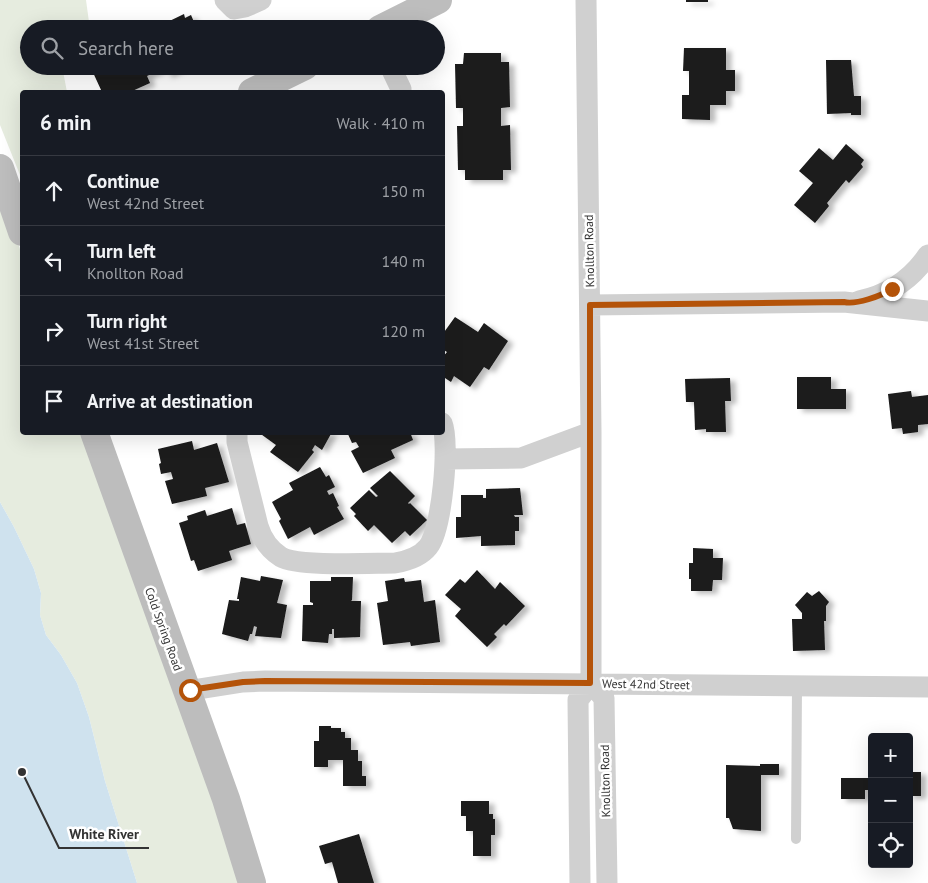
<!DOCTYPE html>
<meta charset="utf-8">
<style>
:root{--surface:#171b24;--page:#242831;--text:#f1f3f6;--muted:#9ea1a6;--line:#363941}
body{margin:0;font-family:"PT Sans",sans-serif;background:var(--page);color:var(--text)}
.controls{position:absolute;right:15px;bottom:15px;display:grid;overflow:hidden;border-radius:5px;box-shadow:0 5px 20px #0002}
.controls button{width:45px;height:45px;display:grid;place-items:center;padding:0;border:0;border-bottom:1px solid var(--line);background:var(--surface);color:var(--text);font:25px sans-serif}
.stop{position:absolute;width:15px;height:15px;margin:-11px;border:4px solid #b45309;border-radius:50%;background:#fff}
.stop.end{background:#b45309;border-color:#fff;box-shadow:0 1px 5px #0008}
.list{margin:0;padding:0;list-style:none}
h2{display:flex;justify-content:space-between;align-items:center;height:65px;margin:0;padding:0 20px;font-size:21px}
h2 small{font-size:16px;font-weight:400;color:var(--muted)}
.list li{display:grid;grid-template-columns:32px 1fr auto;gap:15px;align-items:center;box-sizing:border-box;height:70px;padding:0 20px;border-top:1px solid var(--line)}
.list b{display:block;font-size:19px;white-space:nowrap}
.list p{margin:0;font-size:16px;white-space:nowrap;color:var(--muted)}
.list em{font-size:16px;font-style:normal;color:var(--muted)}
.icon{flex:none;width:28px;height:28px;fill:none;stroke:currentColor;stroke-width:2;stroke-linecap:round;stroke-linejoin:round}
.map{position:relative;flex:none;width:928px;height:883px;overflow:hidden}
.search{position:absolute;background:var(--surface);box-shadow:0 5px 20px #0002;left:20px;top:20px;width:425px;height:55px;display:flex;align-items:center;gap:12px;box-sizing:border-box;padding:0 18px;border-radius:28px;color:var(--muted);font-size:19px}
.panel{position:absolute;background:var(--surface);box-shadow:0 5px 20px #0002;left:20px;top:90px;width:425px;height:345px;border-radius:5px}
.map>svg:first-child{display:block}
.green{fill:#e6ecdf}
.water{fill:#cfe2ee}
.building{fill:#1a1a1a;filter:url(#shadow)}
.lines{fill:none;stroke-linecap:round;stroke-linejoin:round}
.lane{stroke:#d0d0d0;stroke-width:10}
.street{stroke:#d0d0d0;stroke-width:21}
.secondary{stroke:#bdbdbd;stroke-width:28}
.route{stroke:#b45309;stroke-width:6}
.labels{text-anchor:middle;dominant-baseline:central;stroke-width:5;stroke-linejoin:round;paint-order:stroke}
.street-label{font-size:12px;fill:#333;stroke:#fff}
.leader{fill:none;stroke:#333;stroke-width:2}
.callout-dot{fill:#333;stroke:#fff;stroke-width:2}
.callout-label{font-size:14px;text-anchor:middle;font-weight:bold;fill:#333;stroke:#fff;stroke-width:5;stroke-linejoin:round;paint-order:stroke}
</style>
<div class="map">
<svg width="928" height="883" viewBox="0 0 928 883">
<defs>
<filter id="shadow"><feDropShadow dx="5.5" dy="3" stdDeviation="2.5" flood-color="#0004"/></filter>
</defs>
<rect width="100%" height="100%" fill="#fff"/>
<path class="green" d="M0 0H86L89 22 84 29H29V66H62L67 92H22V174L20 175 0 125Z
M0 191 22 255V432L86 433 245 883H137L105 781 89 717 77 683 61 655 46 635 40 615 41 593 34 569 14 527 0 502Z"/>
<path class="water" d="M0 502 14 527 34 569 41 593 40 615 46 635 61 655 77 683 89 717 105 781 137 883H0Z"/>
<path class="building" d="M686 0H708V2H686Z
M184 14 185 18 191 15 197 29H153Z
M684 48H726V70H735V91H726V105H710V120L682 119V95H689V71H683Z
M464 53H501V62H509L510 107 501 108V126L510 125 511 170H503V180H465V170H458L457 126H463V108H456L455 64H463Z
M826 60H851L854 96H861V115H851V113L827 114Z
M90 66H185L167 75 164 68 147 76 150 83 130 92H102Z
M846 144 864 160 861 164 863 167 849 183 846 180 827 203 829 206 815 223 794 205 813 183 799 171 819 148 833 160Z
M455 317 478 332 484 323 508 341 489 370 484 367 470 387 454 376 451 382 442 376V358L447 352 442 349V335Z
M797 377H831V389H846V409H797Z
M730 378 731 401H725L726 432H706V429L695 430 694 402H686L685 379Z
M911 391 912 397 928 395V424L918 425V432L903 434 902 428 892 429 888 394Z
M258 432H332L322 450 315 445 312 450 314 452 298 472 270 452 276 445Z
M347 432H410L413 440 391 450 395 458 363 473 351 451 359 447 356 442 352 443Z
M192 441 194 450 217 443 229 482 205 488 207 496 172 504 165 481 173 479 171 472 161 474 159 464 161 463 158 449Z
M320 467 326 477 329 475 335 487 327 491 329 495 333 493 339 506 337 507 344 519 314 535 310 527 288 539 279 521 281 519 272 502 293 490 289 483Z
M390 471 415 496 408 503 409 504 410 503 427 520 410 536 405 531 392 543 374 525 368 531 354 516 356 514 350 508 369 490 376 497 378 496 370 488Z
M520 488 523 515H514L515 517H519V531H515V545L481 546V536L456 538V517H461V495H483V498H486V489Z
M232 508 237 525 245 523 251 544 229 551 232 560 198 571 194 560 191 561 179 523 188 520 187 516 205 510 207 516Z
M693 548 713 549V558H723L722 580H713L712 591H691V579H689V563H693Z
M477 570 495 589 500 582 525 606 506 626 504 624 494 634 497 637 487 647 455 616 461 609 445 595 460 579 465 583Z
M261 576 283 580 277 603 287 605 281 638 255 636 257 627 254 626 252 634H250L248 641 222 634 229 600 239 601V599H237L241 577 260 581Z
M331 577H353L352 600 351 601H361L360 637 334 638V629H332V634H329L328 643 302 641 303 605H313V603L310 602V581H331Z
M404 578 405 582 421 580 424 602 435 600 440 642 411 646 410 642 383 645 377 603 388 601 385 581Z
M819 591 829 602 826 606V621H824L825 650 793 651 792 619H802V613L795 605 807 592 812 596Z
M319 726H331V728H341V732H345V738H351V750H358V761H362V776H366V786H343V760H328V767H314V741H319Z
M760 764H779V775H761V831L733 829 729 818H726V765L760 766Z
M868 771H872V790H865V799H841V778H868Z
M909 772H921V796H909Z
M461 801H489V814H493V819H495V835H491V856H473V831H466V816H461Z
M359 834 374 883H338L332 862 325 864 319 846Z"/>
<g class="lines">
<path class="lane" d="M796 839 797 686"/>
<path class="street" d="M225 0 234 9 245 7 261 0
M390 66 401 89V92
M859 301C888 295 911 280 928 255
M590 305 844 302 928 311
M237 432V442L258 526C262 539 270 550 281 557 298 567 372 563 395 563 407 561 420 557 428 547 442 530 450 442 442 423
M445 459 521 458 591 432
M591 683 604 698 607 883
M186 691 243 682 265 681 928 687
M580 883 578 700 591 683V432L586 0"/>
<path class="secondary" d="M380 29 438 0
M252 92 305 66
M0 168 22 232
M94 432 226 799 252 883"/>
</g>
<g class="lines">
<path class="route" d="M190 690 243 682 265 681 590 683V305L844 302C856 305 881 296 892 289"/>
</g>
<g class="labels">
<g class="street-label">
<text transform="translate(589 251) rotate(-91)">Knollton Road</text>
<text transform="translate(164 629) rotate(70)">Cold Spring Road</text>
<text transform="translate(646 684) rotate(1)">West 42nd Street</text>
<text transform="translate(605 781) rotate(-91)">Knollton Road</text>
</g>
</g>
<path class="leader" d="M22 772L59 848H149"/>
<circle class="callout-dot" cx="22" cy="772" r="5"/>
<g class="callout-label">
<text x="104" y="839">White River</text>
</g>
</svg>
<div class="controls">
<button>+</button>
<button>−</button>
<button><svg class="icon" aria-label="locate" viewBox="0 0 24 24"><circle cx="12" cy="12" r="6"/><path d="M12 2v4M12 18v4M2 12h4M18 12h4"/></svg></button>
</div>
<div class="stop" style="left:190px;top:690px"></div>
<div class="stop end" style="left:892px;top:289px"></div>
<div class="search"><svg class="icon" aria-label="search" viewBox="0 0 24 24"><circle cx="10" cy="10" r="6"/><path d="M15 15l6 6"/></svg>Search here</div>
<section class="panel">
<h2>6 min<small>Walk · 410 m</small></h2>
<ul class="list">
<li><svg class="icon" aria-label="ahead" viewBox="0 0 24 24"><path d="M12 20V5M6 11l6-6 6 6"/></svg><div><b>Continue</b><p>West 42nd Street</p></div><em>150 m</em></li>
<li><svg class="icon" aria-label="left" viewBox="0 0 24 24"><path d="M17 20v-9H6M10 6l-5 5 5 5"/></svg><div><b>Turn left</b><p>Knollton Road</p></div><em>140 m</em></li>
<li><svg class="icon" aria-label="right" viewBox="0 0 24 24"><path d="M7 20v-9h11M14 6l5 5-5 5"/></svg><div><b>Turn right</b><p>West 41st Street</p></div><em>120 m</em></li>
<li><svg class="icon" aria-label="arrive" viewBox="0 0 24 24"><path d="M6 21V4h12l-3 4 3 4H6"/></svg><div><b>Arrive at destination</b></div></li>
</ul>
</section>
</div>
